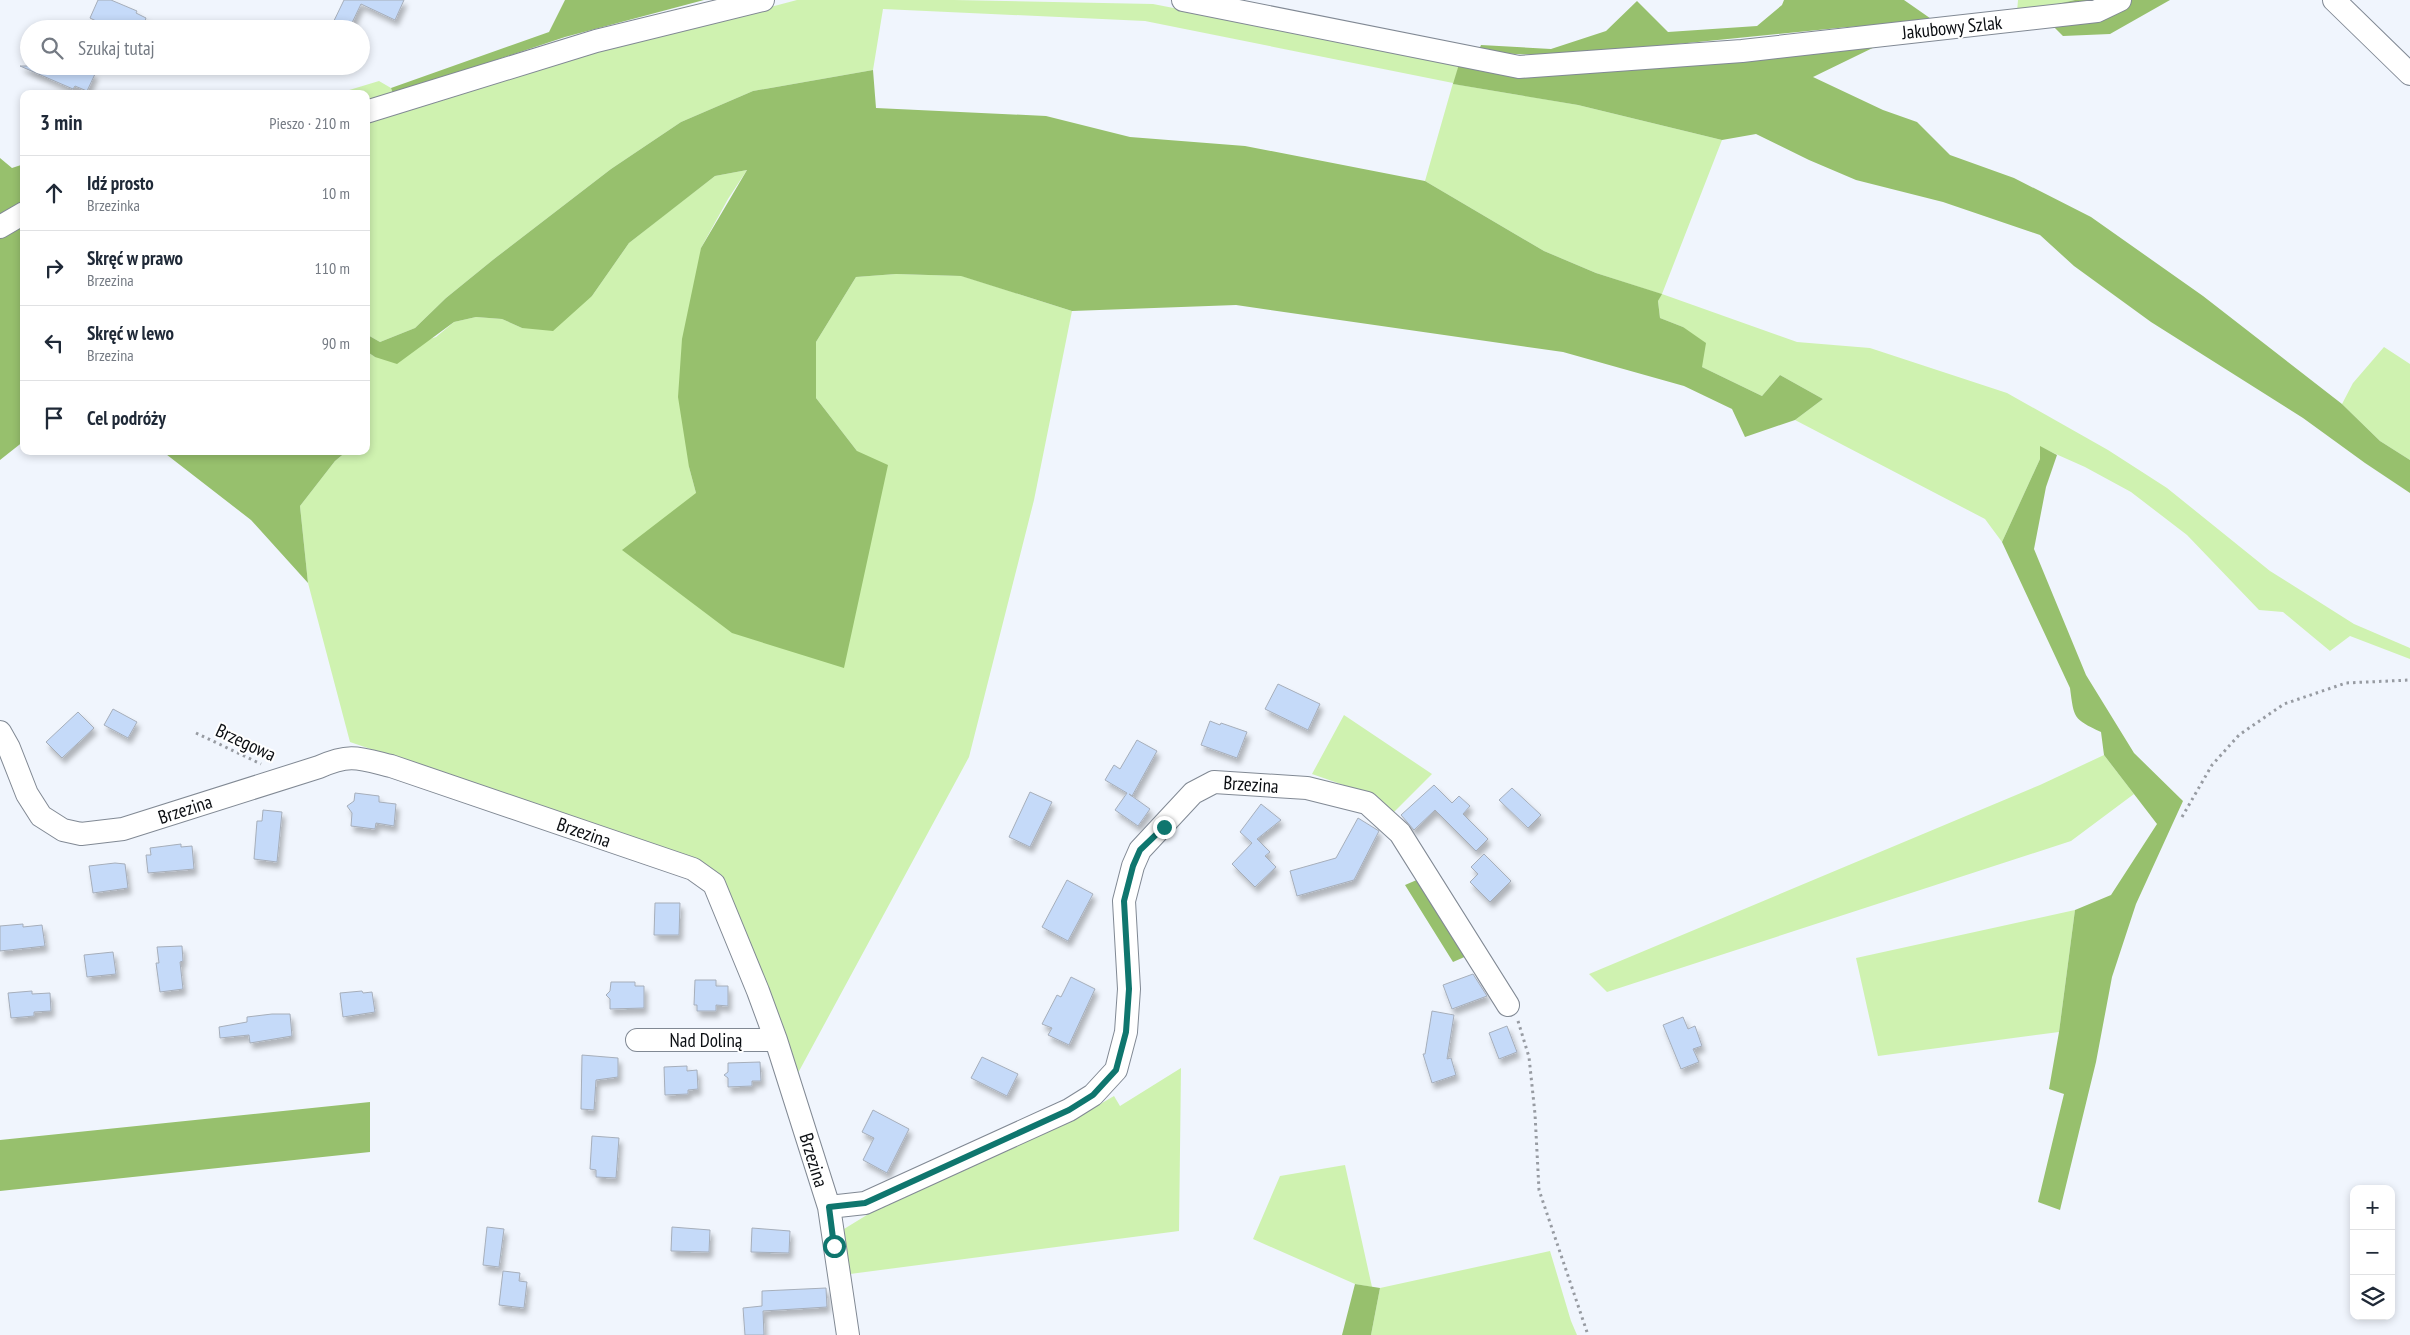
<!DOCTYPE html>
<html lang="pl">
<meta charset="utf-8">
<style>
:root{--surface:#fff;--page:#f2f2f3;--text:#1f2937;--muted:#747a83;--line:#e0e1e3}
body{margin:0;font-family:"PT Sans Narrow",sans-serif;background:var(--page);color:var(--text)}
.controls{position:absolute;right:15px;bottom:15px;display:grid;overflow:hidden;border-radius:10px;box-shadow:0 2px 8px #0003}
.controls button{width:45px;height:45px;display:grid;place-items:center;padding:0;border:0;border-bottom:1px solid var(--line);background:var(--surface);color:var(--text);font:25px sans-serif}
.stop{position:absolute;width:15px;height:15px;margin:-11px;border:4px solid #0f766e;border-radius:50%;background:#fff}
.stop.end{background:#0f766e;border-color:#fff;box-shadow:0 1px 5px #0008}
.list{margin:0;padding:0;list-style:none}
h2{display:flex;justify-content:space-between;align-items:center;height:65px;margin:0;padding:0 20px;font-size:21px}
h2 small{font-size:16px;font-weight:400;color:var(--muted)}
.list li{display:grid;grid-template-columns:32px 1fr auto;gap:15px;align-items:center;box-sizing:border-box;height:75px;padding:0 20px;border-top:1px solid var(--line)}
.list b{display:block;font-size:19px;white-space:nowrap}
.list p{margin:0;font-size:16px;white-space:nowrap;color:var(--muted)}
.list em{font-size:16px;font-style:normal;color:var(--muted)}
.icon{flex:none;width:28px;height:28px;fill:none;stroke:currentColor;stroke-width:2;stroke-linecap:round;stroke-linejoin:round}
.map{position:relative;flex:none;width:2410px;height:1335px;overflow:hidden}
.search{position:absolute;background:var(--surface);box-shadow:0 2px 8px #0003;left:20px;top:20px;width:350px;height:55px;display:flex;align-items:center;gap:12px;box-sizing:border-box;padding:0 18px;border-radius:28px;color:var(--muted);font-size:19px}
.panel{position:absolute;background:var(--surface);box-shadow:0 2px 8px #0003;left:20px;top:90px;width:350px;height:365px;border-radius:10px}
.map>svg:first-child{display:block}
.green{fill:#cff2b0}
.forest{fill:#97c06d}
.building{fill:#c5daf9;stroke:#a6aeba;filter:url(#shadow)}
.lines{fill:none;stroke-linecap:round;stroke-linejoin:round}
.minor-casing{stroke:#818994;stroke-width:24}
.path{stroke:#979ba2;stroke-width:3;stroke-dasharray:2.5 4;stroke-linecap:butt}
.minor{stroke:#fff;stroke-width:22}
.route{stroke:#0f766e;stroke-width:6}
.labels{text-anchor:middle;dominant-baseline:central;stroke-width:4;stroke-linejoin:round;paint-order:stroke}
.street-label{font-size:19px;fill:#0b0e12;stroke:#fff}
</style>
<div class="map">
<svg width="2410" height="1335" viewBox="0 0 2410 1335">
<defs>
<filter id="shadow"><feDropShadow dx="3" dy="5.5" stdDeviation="2.5" flood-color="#0004"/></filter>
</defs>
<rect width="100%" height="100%" fill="#f0f5fd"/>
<path class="green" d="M797 0H954L1153 4 1459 64 1454 84 1578 105 1722 140 1662 294 1797 342 1870 348 2007 393 2108 450 2167 488 2270 571 2354 624 2410 648V659L2350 636 2330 651 2283 612 2259 610 2187 535 2131 492 2085 467 2040 447V459L2002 542 1985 519 1795 420 1823 399 1780 375 1762 396 1702 367 1683 327 1660 318 1658 301 1661 294 1596 273 1544 251 1425 181 1453 83 1145 21 883 9 873 70 753 91 681 122 611 169 494 259 446 298 415 328 380 342 366 334V116L510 75Z
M2018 0H2075L2057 4 2055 10 2017 12Z
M379 81 391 88 393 94 366 101V94H336Z
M747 170 728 199 701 248 689 467 696 493 857 451 816 398V342L856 277 896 274 962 276 1072 311 1034 500 969 757 798 1073 721 876 679 854 350 742 308 583 300 506 335 461 347 451H366V351L375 357 436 337 454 322 476 317 502 319 522 328 592 296 629 243 663 216 715 176Z
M2384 347 2410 364V460L2380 441 2342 404 2353 383Z
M1344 715 1432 774 1392 814 1378 797 1312 774Z
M2104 755 2134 794 2071 841 1607 992 1589 974 2040 785Z
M2075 910 2059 1032 1878 1056 1856 958Z
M1181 1068 1179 1231 850 1274 844 1229 875 1210 1090 1110 1114 1096 1120 1106Z
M1345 1165 1372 1287 1355 1284 1253 1239 1280 1176Z
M1550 1251 1571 1321 1577 1335H1371L1380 1288Z"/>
<path class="forest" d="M565 0H704L565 37 393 94 391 88 549 32Z
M1784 0H1904L1937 23 1848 27 1558 56 1478 52 1481 45 1551 49 1606 31 1637 1 1668 32 1757 26 1782 5Z
M2075 0H2170L2110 34 2063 36 2052 25 2057 4Z
M1887 41 1813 77 1883 110 1917 122 1950 155 2014 178 2091 217 2203 296 2342 404 2380 441 2410 460V493L2365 463 2303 418 2151 322 2074 266 2040 235 1943 202 1856 180 1809 160 1756 134 1722 140 1578 105 1453 84 1459 64Z
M873 70 876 108 1046 116 1130 137 1245 146 1425 181 1544 251 1596 273 1662 294 1658 301 1660 318 1683 327 1706 343 1702 367 1762 396 1780 375 1823 399 1795 420 1745 437 1732 409 1684 386 1563 352 1236 305 1072 311 961 276 896 274 856 277 816 342V398L857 451 888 465 844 668 732 633 622 550 696 493 689 467 678 397 682 339 701 248 747 170 715 176 629 243 592 296 553 331 522 328 502 319 476 317 454 322 397 364 375 357 366 351V334L380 342 415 328 446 298 494 259 611 169 681 122 753 91Z
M0 158 12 168 24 164V441L0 460Z
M2040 446 2057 455 2046 487 2034 549 2086 675 2134 753 2183 801 2136 904 2112 977 2096 1062 2060 1210 2038 1202 2064 1094 2049 1089 2059 1032 2075 910 2111 895 2157 824 2104 755 2101 732C2073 719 2074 718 2070 688L2002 542 2040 459Z
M162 451H347L335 461 300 506 308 583 251 520Z
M1419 879 1469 955 1453 962 1405 885Z
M370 1102V1152L0 1191V1140Z
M1355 1284 1380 1288 1371 1335H1342Z"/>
<path class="building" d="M98 0H111L137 11 136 13 146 18 142 29H108L99 25 100 23 90 18Z
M344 0H404L395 20 361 4 349 29H330Z
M20 66H78L95 74 87 91 75 86 73 89Z
M1278 684 1320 704 1308 730 1265 709Z
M113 709 137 722 128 738 104 725Z
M78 712 94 728 62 758 46 742Z
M1210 721 1220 725 1221 723 1247 732 1237 758 1201 745Z
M1137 740 1157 751 1132 796 1129 794 1150 809 1138 826 1115 810 1127 793 1105 780 1114 765 1120 769Z
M1434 785 1452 803 1459 796 1470 806 1463 814 1488 839 1476 851 1435 810 1414 830 1401 815Z
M1512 788 1541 815 1528 828 1499 800Z
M1030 792 1052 802 1030 847 1009 837Z
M355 793 379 796V802L396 804 394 826 376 823 375 829 351 826 352 813 347 806 354 801Z
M1261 804 1281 820 1257 839 1270 852 1265 856 1276 867 1255 887 1232 864 1252 843 1240 832Z
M263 810 282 812 277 862 254 859 257 821H262Z
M1358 818 1379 831 1354 880 1297 896 1290 871 1336 858Z
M181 844V847L192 846 194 869 148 873 146 855H151L150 848Z
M1484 854 1511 881 1490 902 1470 882 1478 874 1471 867Z
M115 863 125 864 128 888 93 893 89 866Z
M1067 880 1093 894 1068 941 1042 927Z
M655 903H680L679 935H654Z
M23 924V927L42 925 45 946 0 951V926Z
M182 946 183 961 180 962 183 989 160 992 156 963H159L157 947Z
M113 952 116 974 87 977 84 955Z
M1473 974 1487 996 1452 1009 1443 985Z
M1071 977 1095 989 1069 1045 1048 1035 1052 1028 1042 1024 1057 995 1061 997Z
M695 980H716V986H728V1006L716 1005V1011H697V1005H694Z
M611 982H635V986H644V1008L610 1009V999L606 995 610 991Z
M32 991V994L50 993 51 1011 34 1012V1016L11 1018 8 993Z
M362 991 363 993 372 992 375 1012 343 1017 340 993Z
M1432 1011 1454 1015 1447 1059 1451 1058 1456 1075 1432 1083 1423 1054H1425Z
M272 1014H290L292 1036 250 1043 249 1035 220 1038 219 1027 247 1022V1017Z
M1683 1017 1688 1029 1695 1026 1702 1046 1693 1049 1699 1062 1681 1069 1663 1025Z
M1507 1026 1517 1052 1499 1059 1489 1033Z
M582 1055 618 1058V1077L596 1080 594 1110 581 1109Z
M982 1057 1018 1074 1007 1096 971 1078Z
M760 1062 761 1081H752V1086L728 1087V1078L724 1075 728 1072V1063Z
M687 1066V1071L697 1070 698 1089 688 1090V1094L665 1095 664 1067Z
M873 1110 909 1129 887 1173 863 1160 874 1138 862 1132Z
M592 1136 619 1138 616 1178 596 1177V1170L590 1169Z
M487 1227 504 1229 499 1267 483 1265Z
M672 1227 710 1230 709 1252 671 1251Z
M752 1228 790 1231 789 1253 751 1252Z
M503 1271 520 1273 519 1281 527 1282 524 1308 499 1305Z
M826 1288 827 1307 763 1311 764 1335H745L743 1308 762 1306V1291Z"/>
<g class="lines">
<defs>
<path id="minor" d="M1183 0 1519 67 1742 51 2097 11 2120 0
M2334 0 2410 74
M366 112 596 41 763 0
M0 227 24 213
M0 732 9 748 27 794 41 816 63 830 81 834 123 829 319 767C350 753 359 758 391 766L693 869 714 884 758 991 776 1040 829 1207 848 1335
M637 1040H776
M829 1207 865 1203 1069 1110 1093 1095 1116 1070 1126 1032 1129 989 1124 901 1133 866 1140 850 1193 793 1214 782 1307 788 1367 803 1400 833 1508 1005"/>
</defs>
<use href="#minor" class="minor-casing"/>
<path class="path" d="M196 733 261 764
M2182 817 2212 765 2239 735 2284 704 2346 683 2410 680
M1518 1021 1529 1057 1535 1114 1539 1190 1588 1335"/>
<use href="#minor" class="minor"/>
</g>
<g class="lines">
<path class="route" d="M834 1246 829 1207 865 1203 1069 1110 1093 1095 1116 1070 1126 1032 1129 989 1124 901 1133 866 1140 850 1164 827"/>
</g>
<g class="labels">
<g class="street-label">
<text transform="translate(1952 27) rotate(-6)">Jakubowy Szlak</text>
<text transform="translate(246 742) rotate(25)">Brzegowa</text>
<text transform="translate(1251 784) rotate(4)">Brzezina</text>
<text transform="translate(185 809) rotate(-18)">Brzezina</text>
<text transform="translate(584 832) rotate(19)">Brzezina</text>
<text x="706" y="1040">Nad Doliną</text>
<text transform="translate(814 1160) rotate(73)">Brzezina</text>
</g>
</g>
</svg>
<div class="controls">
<button>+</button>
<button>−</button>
<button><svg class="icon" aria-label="layers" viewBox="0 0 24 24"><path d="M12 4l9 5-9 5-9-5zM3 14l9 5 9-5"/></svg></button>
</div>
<div class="stop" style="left:834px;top:1246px"></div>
<div class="stop end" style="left:1164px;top:827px"></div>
<div class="search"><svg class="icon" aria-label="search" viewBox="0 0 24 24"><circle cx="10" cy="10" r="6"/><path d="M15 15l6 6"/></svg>Szukaj tutaj</div>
<section class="panel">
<h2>3 min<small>Pieszo · 210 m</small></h2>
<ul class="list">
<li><svg class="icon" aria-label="ahead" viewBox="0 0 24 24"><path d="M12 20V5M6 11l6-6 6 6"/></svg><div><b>Idź prosto</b><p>Brzezinka</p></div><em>10 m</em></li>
<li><svg class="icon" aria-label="right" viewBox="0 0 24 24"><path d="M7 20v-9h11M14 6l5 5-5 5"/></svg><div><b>Skręć w prawo</b><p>Brzezina</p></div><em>110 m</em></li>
<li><svg class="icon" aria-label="left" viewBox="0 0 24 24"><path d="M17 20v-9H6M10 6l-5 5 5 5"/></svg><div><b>Skręć w lewo</b><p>Brzezina</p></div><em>90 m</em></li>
<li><svg class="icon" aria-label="arrive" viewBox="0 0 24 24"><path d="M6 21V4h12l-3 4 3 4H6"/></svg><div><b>Cel podróży</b></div></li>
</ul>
</section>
</div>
